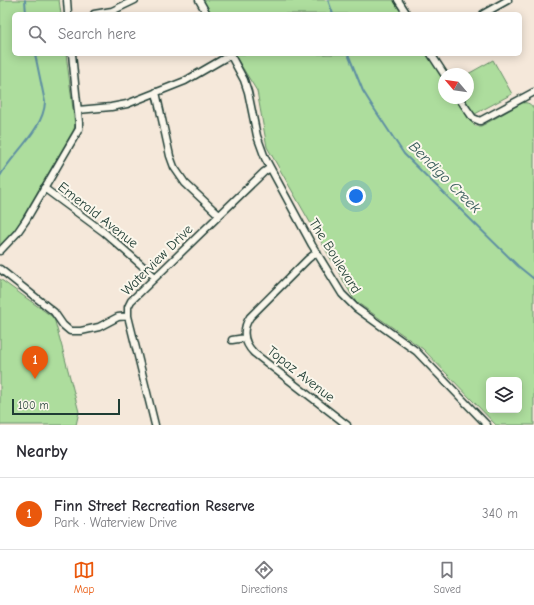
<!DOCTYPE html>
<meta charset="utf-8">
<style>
:root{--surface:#fff;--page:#f7f7f7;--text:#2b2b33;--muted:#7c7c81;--line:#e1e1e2;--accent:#ea580c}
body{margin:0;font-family:"Comic Neue",sans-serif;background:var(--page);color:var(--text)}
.controls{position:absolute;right:12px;bottom:12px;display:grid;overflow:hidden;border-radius:6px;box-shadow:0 2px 10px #0003}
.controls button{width:36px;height:36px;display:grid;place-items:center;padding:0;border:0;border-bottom:1px solid var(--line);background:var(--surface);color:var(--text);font:20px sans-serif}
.compass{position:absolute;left:438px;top:68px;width:36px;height:36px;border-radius:50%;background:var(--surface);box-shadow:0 2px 10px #0003;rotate:299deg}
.scale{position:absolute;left:12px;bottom:10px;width:108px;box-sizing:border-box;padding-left:4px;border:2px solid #1f3d34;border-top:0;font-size:11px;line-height:14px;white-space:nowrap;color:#1f3d34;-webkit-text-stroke:3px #fbf7ec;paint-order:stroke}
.you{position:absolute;left:356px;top:196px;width:14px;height:14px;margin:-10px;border:3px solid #fff;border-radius:50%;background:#1a73e8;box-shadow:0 0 0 6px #1a73e833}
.badge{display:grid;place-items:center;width:26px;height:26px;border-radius:50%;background:var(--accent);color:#fff;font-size:13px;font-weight:700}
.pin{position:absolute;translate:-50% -33px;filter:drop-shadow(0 1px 2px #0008)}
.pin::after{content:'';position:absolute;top:21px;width:14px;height:12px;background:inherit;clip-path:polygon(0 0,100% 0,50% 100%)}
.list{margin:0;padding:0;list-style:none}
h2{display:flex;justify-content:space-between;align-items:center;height:52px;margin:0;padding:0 16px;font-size:17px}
h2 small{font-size:13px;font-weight:400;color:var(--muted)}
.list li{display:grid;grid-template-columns:26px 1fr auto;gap:12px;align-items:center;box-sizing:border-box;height:72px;padding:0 16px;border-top:1px solid var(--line)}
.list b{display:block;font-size:15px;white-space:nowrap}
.list p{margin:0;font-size:13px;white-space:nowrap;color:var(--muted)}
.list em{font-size:13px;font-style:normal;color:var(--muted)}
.icon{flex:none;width:22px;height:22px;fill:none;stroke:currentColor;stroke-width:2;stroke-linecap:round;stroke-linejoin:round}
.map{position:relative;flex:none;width:534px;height:425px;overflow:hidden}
.search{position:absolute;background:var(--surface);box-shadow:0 2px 10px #0003;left:12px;right:12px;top:12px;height:44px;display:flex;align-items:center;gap:10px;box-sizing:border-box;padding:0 14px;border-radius:6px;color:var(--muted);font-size:15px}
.sheet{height:124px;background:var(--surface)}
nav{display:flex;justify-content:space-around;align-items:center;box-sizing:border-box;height:56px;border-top:1px solid var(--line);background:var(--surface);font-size:11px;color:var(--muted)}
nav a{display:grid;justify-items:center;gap:2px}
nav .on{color:var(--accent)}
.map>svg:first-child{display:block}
.green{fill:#addd9d;stroke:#668d68;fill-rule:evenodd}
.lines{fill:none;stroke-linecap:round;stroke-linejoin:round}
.stream{stroke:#5f90a2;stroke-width:2}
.minor-casing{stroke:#1f3d34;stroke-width:9}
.minor{stroke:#fbf7ec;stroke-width:6}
.labels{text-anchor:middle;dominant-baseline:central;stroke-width:4;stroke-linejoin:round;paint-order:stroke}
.street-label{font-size:14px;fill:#1f3d34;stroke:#fbf7ec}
.water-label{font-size:15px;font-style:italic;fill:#345959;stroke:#fbf7ec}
</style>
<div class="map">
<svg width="534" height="425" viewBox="0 0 534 425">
<rect width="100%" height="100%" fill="#f5e8da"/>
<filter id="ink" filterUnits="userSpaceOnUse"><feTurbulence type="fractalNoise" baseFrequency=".025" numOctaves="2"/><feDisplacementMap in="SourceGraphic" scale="8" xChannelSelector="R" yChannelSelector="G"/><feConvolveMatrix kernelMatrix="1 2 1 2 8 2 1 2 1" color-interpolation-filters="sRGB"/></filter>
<g filter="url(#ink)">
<path class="green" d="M0 0H59L61 14H14V54H66L75 125 74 129 17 227 0 246Z
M202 0H394L403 14H210Z
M234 54H428L444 79V98H456L470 121 475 126H481L485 124 522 103C528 102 531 104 534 109V425H496L423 349 355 301 267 147 257 91ZM489 380H519V410H489Z
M493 60 512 94 475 114 464 98H468V74Z
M0 279 54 318 62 347 79 412 76 425H0Z"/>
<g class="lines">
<path class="stream" d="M25 0 26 14
M328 0 333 14
M348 54 363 91 373 107 404 154 518 266 534 279
M0 176C13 153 44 129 45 102L35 54"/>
<defs>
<path id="minor" d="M67 0 68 14
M199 0 207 14
M398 0 407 14
M94 14 112 11 135 0
M483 14 508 0
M230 54 244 80 248 92 257 136 265 158 312 245 342 294 356 308 416 351 487 425
M431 54 444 74
M156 92 170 156 174 167 185 183 219 215
M459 98 473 118 480 121 534 92
M78 110 111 107 127 104 185 81 230 55
M44 188 105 233 155 277
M0 251 17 233 26 220 79 129V122L72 54
M317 252 308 259 250 317C242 329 243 342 254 353L347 425
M0 269 54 312 63 325 70 331H81L99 327 118 317 128 316
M232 340 245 338
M155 425 128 316V307L131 301 264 172 270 168"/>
</defs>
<use href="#minor" class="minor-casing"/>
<use href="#minor" class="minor"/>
</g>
</g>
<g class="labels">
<g class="street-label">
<text transform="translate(98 215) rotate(38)">Emerald Avenue</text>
<text transform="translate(335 256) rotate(58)">The Boulevard</text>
<text transform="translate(157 260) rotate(-45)">Waterview Drive</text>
<text transform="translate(301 374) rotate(38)">Topaz Avenue</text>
</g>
<g class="water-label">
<text transform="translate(445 177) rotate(45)">Bendigo Creek</text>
</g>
</g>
</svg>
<div class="controls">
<button><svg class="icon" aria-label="layers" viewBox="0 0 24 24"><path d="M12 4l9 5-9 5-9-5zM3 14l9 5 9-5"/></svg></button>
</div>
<svg class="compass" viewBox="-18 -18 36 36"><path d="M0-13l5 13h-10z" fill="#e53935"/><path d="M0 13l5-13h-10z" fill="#7c7c81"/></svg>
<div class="scale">100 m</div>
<div class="you"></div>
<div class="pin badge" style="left:35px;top:379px">1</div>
<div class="search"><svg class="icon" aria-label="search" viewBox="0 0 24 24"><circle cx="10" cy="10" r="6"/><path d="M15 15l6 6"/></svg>Search here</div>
</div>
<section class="sheet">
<h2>Nearby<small></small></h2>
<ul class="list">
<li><span class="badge">1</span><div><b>Finn Street Recreation Reserve</b><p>Park · Waterview Drive</p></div><em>340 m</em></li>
</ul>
</section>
<nav>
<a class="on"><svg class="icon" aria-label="map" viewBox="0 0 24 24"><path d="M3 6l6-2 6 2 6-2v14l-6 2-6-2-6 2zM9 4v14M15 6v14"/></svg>Map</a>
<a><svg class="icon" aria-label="directions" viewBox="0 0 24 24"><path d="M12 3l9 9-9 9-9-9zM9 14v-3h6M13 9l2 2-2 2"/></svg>Directions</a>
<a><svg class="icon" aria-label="saved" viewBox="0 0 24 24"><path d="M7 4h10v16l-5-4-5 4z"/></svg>Saved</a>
</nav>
